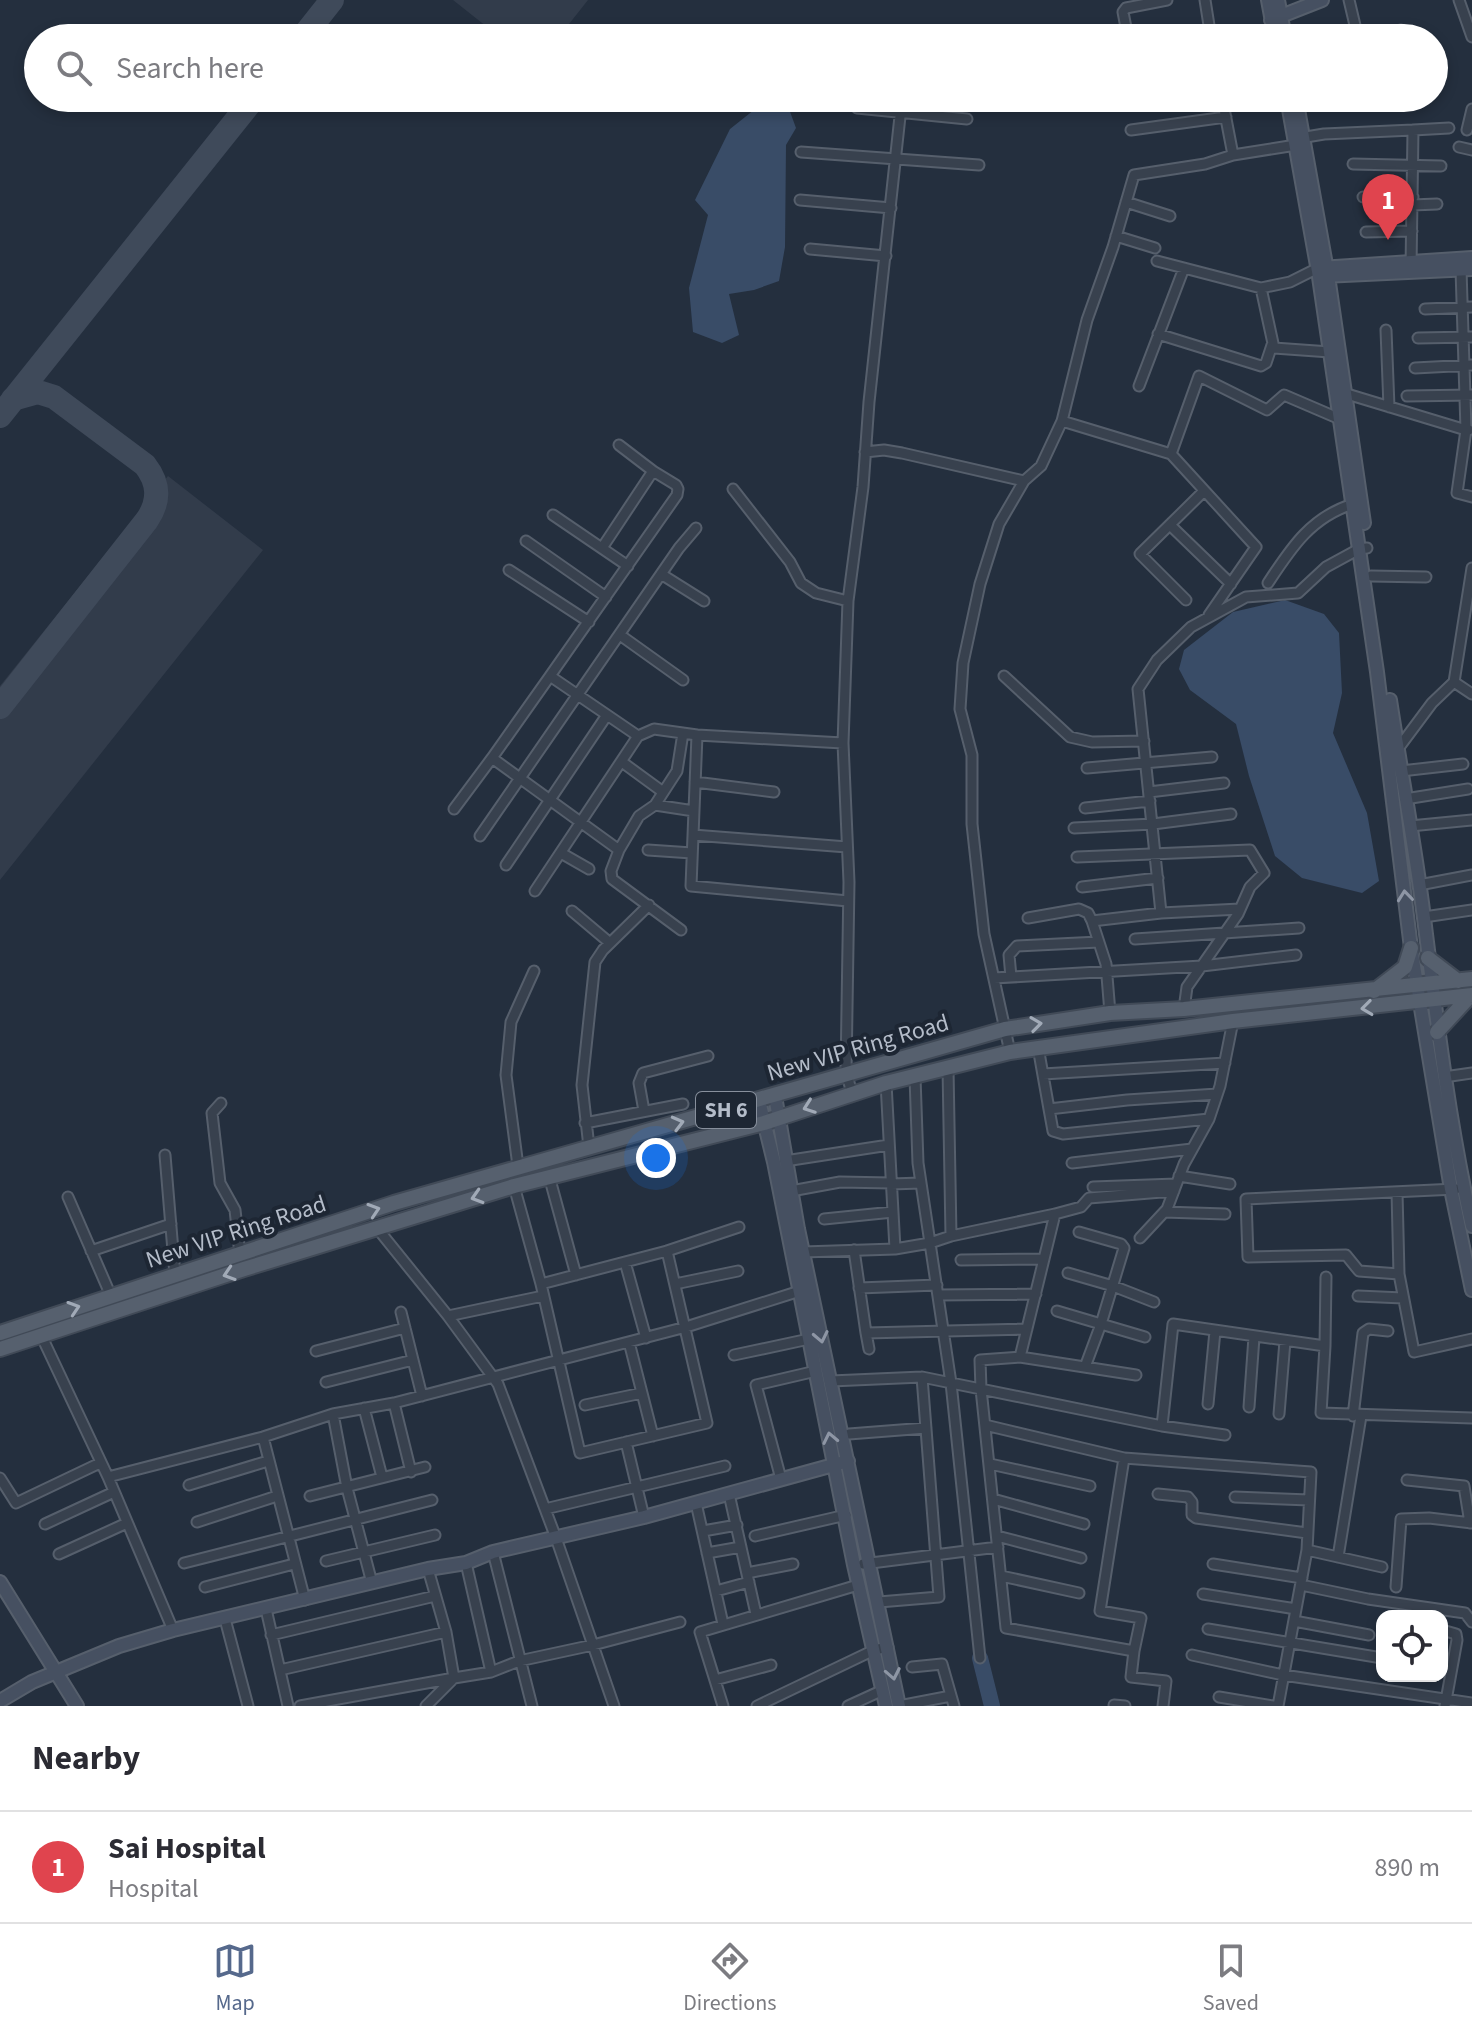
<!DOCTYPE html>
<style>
:root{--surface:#fff;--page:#f7f7f7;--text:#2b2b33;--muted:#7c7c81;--line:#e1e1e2;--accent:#56698c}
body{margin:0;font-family:"Source Sans 3",sans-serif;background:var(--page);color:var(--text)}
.controls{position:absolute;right:24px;bottom:24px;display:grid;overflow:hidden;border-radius:16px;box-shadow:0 4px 12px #0003}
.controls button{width:72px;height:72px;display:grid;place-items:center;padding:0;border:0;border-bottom:2px solid var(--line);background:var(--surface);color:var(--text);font:40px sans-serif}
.you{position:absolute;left:656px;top:1158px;width:28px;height:28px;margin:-20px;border:6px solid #fff;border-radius:50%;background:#1a73e8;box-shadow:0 0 0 12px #1a73e833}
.badge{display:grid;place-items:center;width:52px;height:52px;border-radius:50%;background:var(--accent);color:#fff;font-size:26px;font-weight:700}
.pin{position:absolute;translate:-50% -66px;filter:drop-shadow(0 2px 4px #0008)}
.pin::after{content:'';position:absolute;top:42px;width:28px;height:24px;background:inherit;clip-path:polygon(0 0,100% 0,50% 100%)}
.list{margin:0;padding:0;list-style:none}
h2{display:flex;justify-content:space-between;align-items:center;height:104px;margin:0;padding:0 32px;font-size:34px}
h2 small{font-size:26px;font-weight:400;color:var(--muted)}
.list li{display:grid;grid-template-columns:52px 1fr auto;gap:24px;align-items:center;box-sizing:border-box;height:112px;padding:0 32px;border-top:2px solid var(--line)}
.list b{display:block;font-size:30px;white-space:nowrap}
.list p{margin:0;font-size:26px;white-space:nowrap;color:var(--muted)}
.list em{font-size:26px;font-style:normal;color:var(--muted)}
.icon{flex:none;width:44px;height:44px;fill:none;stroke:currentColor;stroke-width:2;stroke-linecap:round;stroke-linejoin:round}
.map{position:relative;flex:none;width:1472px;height:1706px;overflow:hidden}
.search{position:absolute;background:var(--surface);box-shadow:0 4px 12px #0003;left:24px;right:24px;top:24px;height:88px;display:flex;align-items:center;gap:20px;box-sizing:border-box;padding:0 28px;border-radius:44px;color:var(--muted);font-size:30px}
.sheet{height:216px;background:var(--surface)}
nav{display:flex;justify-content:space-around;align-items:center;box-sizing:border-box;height:112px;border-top:2px solid var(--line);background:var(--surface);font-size:22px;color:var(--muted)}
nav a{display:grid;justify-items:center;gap:4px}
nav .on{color:var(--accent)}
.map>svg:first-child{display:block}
.airport{fill:#323c4b}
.water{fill:#394c67}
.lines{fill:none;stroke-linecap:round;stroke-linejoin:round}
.river{stroke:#394c67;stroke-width:16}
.taxiway{stroke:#3f4a5a;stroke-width:24}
.street-casing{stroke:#565f6c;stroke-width:13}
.secondary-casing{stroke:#565f6c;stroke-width:16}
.primary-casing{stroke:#414a57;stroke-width:18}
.street{stroke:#38414e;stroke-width:9}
.secondary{stroke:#465061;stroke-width:12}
.primary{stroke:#56606e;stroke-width:14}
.oneway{stroke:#8e96a5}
.oneway2{stroke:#a1aab7}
.labels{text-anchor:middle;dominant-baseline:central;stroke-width:8;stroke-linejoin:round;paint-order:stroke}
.shield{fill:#1d2633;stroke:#878f9c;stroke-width:2}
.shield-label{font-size:22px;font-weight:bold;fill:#b4bcc9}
.street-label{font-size:24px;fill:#b4bcc9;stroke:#1d2633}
</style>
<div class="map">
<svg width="1472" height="1706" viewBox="0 0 1472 1706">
<rect width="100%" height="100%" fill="#242f3e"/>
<path class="airport" d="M453 0H588L558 38H501Z
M168 476 263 550 0 880V686Z"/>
<path class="water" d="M769 98H785L796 128 786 145 785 247 779 281 754 290 729 294 739 335 722 343 693 332 689 288 708 215 695 200 730 129Z
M1285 600 1324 614 1339 633 1342 693 1333 733 1367 813 1379 881 1362 893 1302 878 1275 856 1249 776 1236 724 1190 690 1179 669 1184 650 1233 612Z"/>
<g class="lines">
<path class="river" d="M980 1658 992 1706"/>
<path class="taxiway" d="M302 38 332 0
M0 416 254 98
M0 707 147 520C160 501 159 483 145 465L54 397 38 392 13 399"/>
<defs>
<path id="street" d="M1205 0 1211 38
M1349 0 1358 38
M1459 0 1472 37
M1128 38 1123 12 1126 8 1167 0
M1378 38 1401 30
M857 108 967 119
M1131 130 1226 117
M1413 130 1449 128
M1467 130 1472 109
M1300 138 1324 134 1413 130 1411 268
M1459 147 1472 150
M801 152 979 165
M1233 155 1296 145
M1353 164 1441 166
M1363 197H1413
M800 200 891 208
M1126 202 1170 216
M1412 205 1437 204
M1366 232 1412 231
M1116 236 1155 248
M810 249 886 256
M1157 261 1261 288 1290 282 1318 268
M1461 269 1466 430H1469
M1261 288 1274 348 1330 352
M1425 309 1472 307
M1386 330 1389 407
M1158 334 1261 366 1266 363 1272 345
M1418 338 1472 337
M1415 368 1472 365
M1139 386 1184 268
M1347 394 1466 430 1457 493 1472 497
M1407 396 1472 395
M865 452 884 450 902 453 1024 481 999 524 980 584 963 663 960 709 972 755V824L984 934 1010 1052
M1171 454 1062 421 1087 320 1113 247 1134 175 1205 164 1233 155 1222 98
M653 471 676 485 678 489 677 495 550 676 638 736 654 729 697 735 691 886 848 901
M1024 481 1041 466 1062 421
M733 489 790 562 801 583 816 593 848 601
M553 515 628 566
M1170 525 1231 584
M526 541 606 597
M602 548 653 471 619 445
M1472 568 1454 682 1472 694
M509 570 589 622
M661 574 704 601
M1371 576 1426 577
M1268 583C1291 548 1311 517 1353 504
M1186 600 1140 554 1203 492
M1209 615 1256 547 1171 454 1199 376 1267 410 1284 395 1340 419
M620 635 683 680
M550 676 492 758 619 850 639 816 655 805 677 771 683 733
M1004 676 1070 737 1092 742 1144 741
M697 735 843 743
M1397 750 1432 703 1454 682
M622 762 663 792
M1087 768 1212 757
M1401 771 1463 764
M695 782 774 792
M1149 792 1224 783
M1405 799 1468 789
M655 805 694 811
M1085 808 1150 801
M454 809 492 758
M1410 826 1472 820
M1074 828 1153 824 1231 814
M693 835 847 847
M480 836 679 548 696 528
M619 850 611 871 612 879 681 930
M648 850 692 853
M561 853 589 869
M1077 857 1250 850 1264 873 1250 887 1238 914 1187 987 1184 1009
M506 865 607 715
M1419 885 1472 875
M1082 887 1158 878
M535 891 638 736
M1240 909 1161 913 1138 689 1157 660 1191 627 1246 597 1298 593 1326 567 1359 549 1367 548
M572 911 610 943
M1424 917 1472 910
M1028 918 1079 909 1088 913 1092 921
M1135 939 1299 928
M1011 977 1009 955 1017 946 1099 942
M994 978 1202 966 1296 955
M1110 1013 1106 964 1092 921 1161 913
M1038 1047 1049 1109 1127 1100 1217 1094
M948 1068 951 1236 1055 1214 1020 1357 980 1360 981 1389 1006 1628 1134 1651 1131 1677 1166 1681 1163 1706
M1043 1074 1225 1063
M915 1077 918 1163 951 1383 980 1658
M1444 1077 1472 1073
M886 1083 895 1249 930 1243 951 1236
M852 1093 846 1072 849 882 843 743 848 601 863 487 869 402 902 98
M221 1103 212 1113 220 1183 235 1210 240 1254
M1049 1109 1053 1131 1063 1134 1209 1119
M644 1111 639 1083 643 1073 708 1056
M585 1123 683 1104
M589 1147 582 1085 595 962 603 950 649 905
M165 1155 175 1275
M785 1161 889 1145
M1072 1163 1192 1149
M518 1166 506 1075 511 1022 534 971
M549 1176 576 1275
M1179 1176 1230 1184
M891 1184 921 1183
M514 1186 541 1284 580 1453 707 1423 667 1251
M1093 1187 1176 1184
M791 1191 840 1182 891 1183
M1397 1192 1399 1274 1414 1352 1472 1339
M68 1197 111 1296
M1164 1212 1225 1214
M1055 1214 1081 1207 1089 1198 1174 1191
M824 1219 893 1212
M377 1228 448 1316 498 1384 556 1538 614 1706
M1079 1232 1121 1244 1124 1248 1101 1324 1085 1367
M1140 1238 1167 1209 1184 1164 1209 1119 1220 1086 1233 1021
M854 1250 866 1333 1027 1329
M91 1251 171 1224
M803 1252 895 1249
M961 1260 1044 1259
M625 1262 646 1338
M1068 1273 1113 1286 1154 1302
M1399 1274 1359 1271 1346 1255 1248 1257 1246 1199 1456 1189
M541 1284 667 1251 739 1227
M675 1284 738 1271
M859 1288 937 1285
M938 1295 1036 1294
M1358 1296 1403 1298
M1057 1311 1145 1337
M401 1312 422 1396
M448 1316 543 1296
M866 1333 869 1349
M41 1335 108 1477 173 1630
M629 1342 653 1436
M1325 1346 1326 1277
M316 1351 405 1328
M734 1355 809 1339
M1020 1357 1136 1375
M831 1381 922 1377 1162 1426 1225 1435
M326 1382 413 1360
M394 1403 411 1472
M1208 1404 1215 1331
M585 1405 642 1393
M1249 1407 1254 1337
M364 1408 382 1477
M333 1414 347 1488 372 1583
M1279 1414 1285 1341
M1353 1416 1363 1333 1369 1329 1388 1331
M985 1425 1124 1458 1100 1611 1141 1618 1134 1651
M1162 1426 1173 1324 1325 1346 1321 1413 1472 1418
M849 1434 926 1428
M263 1437 305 1600
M626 1442 644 1517
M1124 1458 1311 1472 1307 1550 1278 1706
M990 1464 1090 1486
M108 1477 263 1437 333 1414 394 1403 686 1327 803 1290
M0 1478 16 1503 100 1463
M781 1479 756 1385 816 1371
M1407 1480 1464 1486 1470 1523
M189 1485 268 1461
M729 1494 756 1614
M1158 1494 1188 1497 1192 1502V1515L1196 1518 1307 1533
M310 1496 425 1467
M1235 1497 1309 1500
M993 1499 1084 1524
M696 1503 723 1624
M545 1509 725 1466
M197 1522 277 1496
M45 1524 114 1492
M703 1531 737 1525
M755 1536 846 1515
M997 1536 1081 1558
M1307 1550 1382 1567
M493 1552 532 1706
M707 1553 741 1547
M59 1554 127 1523
M1338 1557 1361 1416
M326 1561 435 1535
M184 1563 432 1500
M466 1563 491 1672
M863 1564 998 1547
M1213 1564 1302 1578
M747 1573 793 1564
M1001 1576 1079 1593
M1301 1585 1368 1599 1465 1613 1472 1622
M205 1587 294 1564
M1396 1587 1401 1519 1429 1518 1472 1523
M716 1591 749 1582
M1203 1594 1296 1609
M879 1602 939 1597 922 1377
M266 1609 288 1706
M225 1619 248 1706
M1294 1621 1369 1635
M1208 1629 1382 1658
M1442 1630 1456 1634 1457 1640 1445 1706
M271 1635 435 1596
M1192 1655 1283 1675 1472 1703
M912 1667 942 1664 954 1706
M280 1670 446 1632
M715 1680 771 1665
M1219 1697 1273 1706
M1114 1705 1125 1706
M300 1706 454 1678 446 1632 428 1569
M426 1706 454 1678 491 1672 519 1661 593 1645 680 1622
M723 1706 700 1632 858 1585
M757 1706 874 1650 888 1647
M848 1706 883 1690
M899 1706 951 1696"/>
<path id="secondary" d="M1268 0 1275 38
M1278 0 1285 38
M1271 20 1322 0
M1287 98 1319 277 1377 672 1411 948 1451 1189 1472 1290
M1296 98 1328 276 1364 523
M1320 268 1472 258
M1323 276 1472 269
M1390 700C1401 773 1415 845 1424 918 1437 1022 1449 1123 1472 1226
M775 1096 798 1229 899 1706
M759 1101 774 1162 854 1565 886 1706
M0 1582 77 1706
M0 1701 32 1682 119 1646 173 1630 428 1569 466 1563 493 1552 644 1517 848 1461"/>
<path id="primary" d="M1428 958 1458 981
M1374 991 1405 967 1411 948
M1437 1032 1471 995
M0 1333 394 1203 1005 1029 1110 1013 1184 1009 1472 979
M0 1349 244 1269 514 1186 764 1123 886 1083 1010 1052 1233 1021 1472 995"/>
</defs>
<use href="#street" class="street-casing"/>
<use href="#secondary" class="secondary-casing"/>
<use href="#primary" class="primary-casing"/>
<use href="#street" class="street"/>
<use href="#secondary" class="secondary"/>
<use href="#primary" class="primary"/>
</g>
<defs><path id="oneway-chevron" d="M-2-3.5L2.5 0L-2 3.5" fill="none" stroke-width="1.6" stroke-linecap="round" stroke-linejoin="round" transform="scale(2)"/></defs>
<g class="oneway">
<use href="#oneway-chevron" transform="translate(1405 896) rotate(-96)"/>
<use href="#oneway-chevron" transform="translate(821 1337) rotate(78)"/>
<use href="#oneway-chevron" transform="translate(830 1438) rotate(-102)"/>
<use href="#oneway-chevron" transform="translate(893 1674) rotate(79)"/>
</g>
<g class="oneway2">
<use href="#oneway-chevron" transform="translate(1367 1008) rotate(173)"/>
<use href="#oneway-chevron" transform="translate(1036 1024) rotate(-8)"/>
<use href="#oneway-chevron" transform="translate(809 1107) rotate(160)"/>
<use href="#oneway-chevron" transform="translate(678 1123) rotate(-15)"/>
<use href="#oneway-chevron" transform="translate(477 1197) rotate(163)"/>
<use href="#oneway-chevron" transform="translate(374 1210) rotate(-18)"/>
<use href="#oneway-chevron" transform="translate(229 1274) rotate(162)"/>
<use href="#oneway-chevron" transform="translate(74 1308) rotate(-18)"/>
</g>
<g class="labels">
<rect class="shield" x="696" y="1092" width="60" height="36" rx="6"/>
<g class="shield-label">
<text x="726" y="1110">SH 6</text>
</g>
<g class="street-label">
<text transform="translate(858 1048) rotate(-16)">New VIP Ring Road</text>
<text transform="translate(236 1232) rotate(-18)">New VIP Ring Road</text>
</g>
</g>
</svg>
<div class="controls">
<button><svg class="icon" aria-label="locate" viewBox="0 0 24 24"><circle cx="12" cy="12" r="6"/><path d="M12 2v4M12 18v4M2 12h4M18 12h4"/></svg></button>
</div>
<div class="you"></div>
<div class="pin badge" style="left:1388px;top:240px;background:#e0444e">1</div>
<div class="search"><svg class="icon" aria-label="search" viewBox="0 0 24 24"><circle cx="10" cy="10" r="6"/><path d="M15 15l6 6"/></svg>Search here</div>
</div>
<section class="sheet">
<h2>Nearby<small></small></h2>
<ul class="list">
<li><span class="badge" style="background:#e0444e">1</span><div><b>Sai Hospital</b><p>Hospital</p></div><em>890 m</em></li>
</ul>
</section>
<nav>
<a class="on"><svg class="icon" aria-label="map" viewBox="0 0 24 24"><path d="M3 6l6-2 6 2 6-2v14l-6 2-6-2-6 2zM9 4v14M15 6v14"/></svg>Map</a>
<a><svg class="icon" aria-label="directions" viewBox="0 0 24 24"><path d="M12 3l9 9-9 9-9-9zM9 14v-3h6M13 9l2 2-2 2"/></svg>Directions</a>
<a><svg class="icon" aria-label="saved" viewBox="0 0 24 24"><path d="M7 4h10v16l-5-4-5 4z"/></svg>Saved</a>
</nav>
